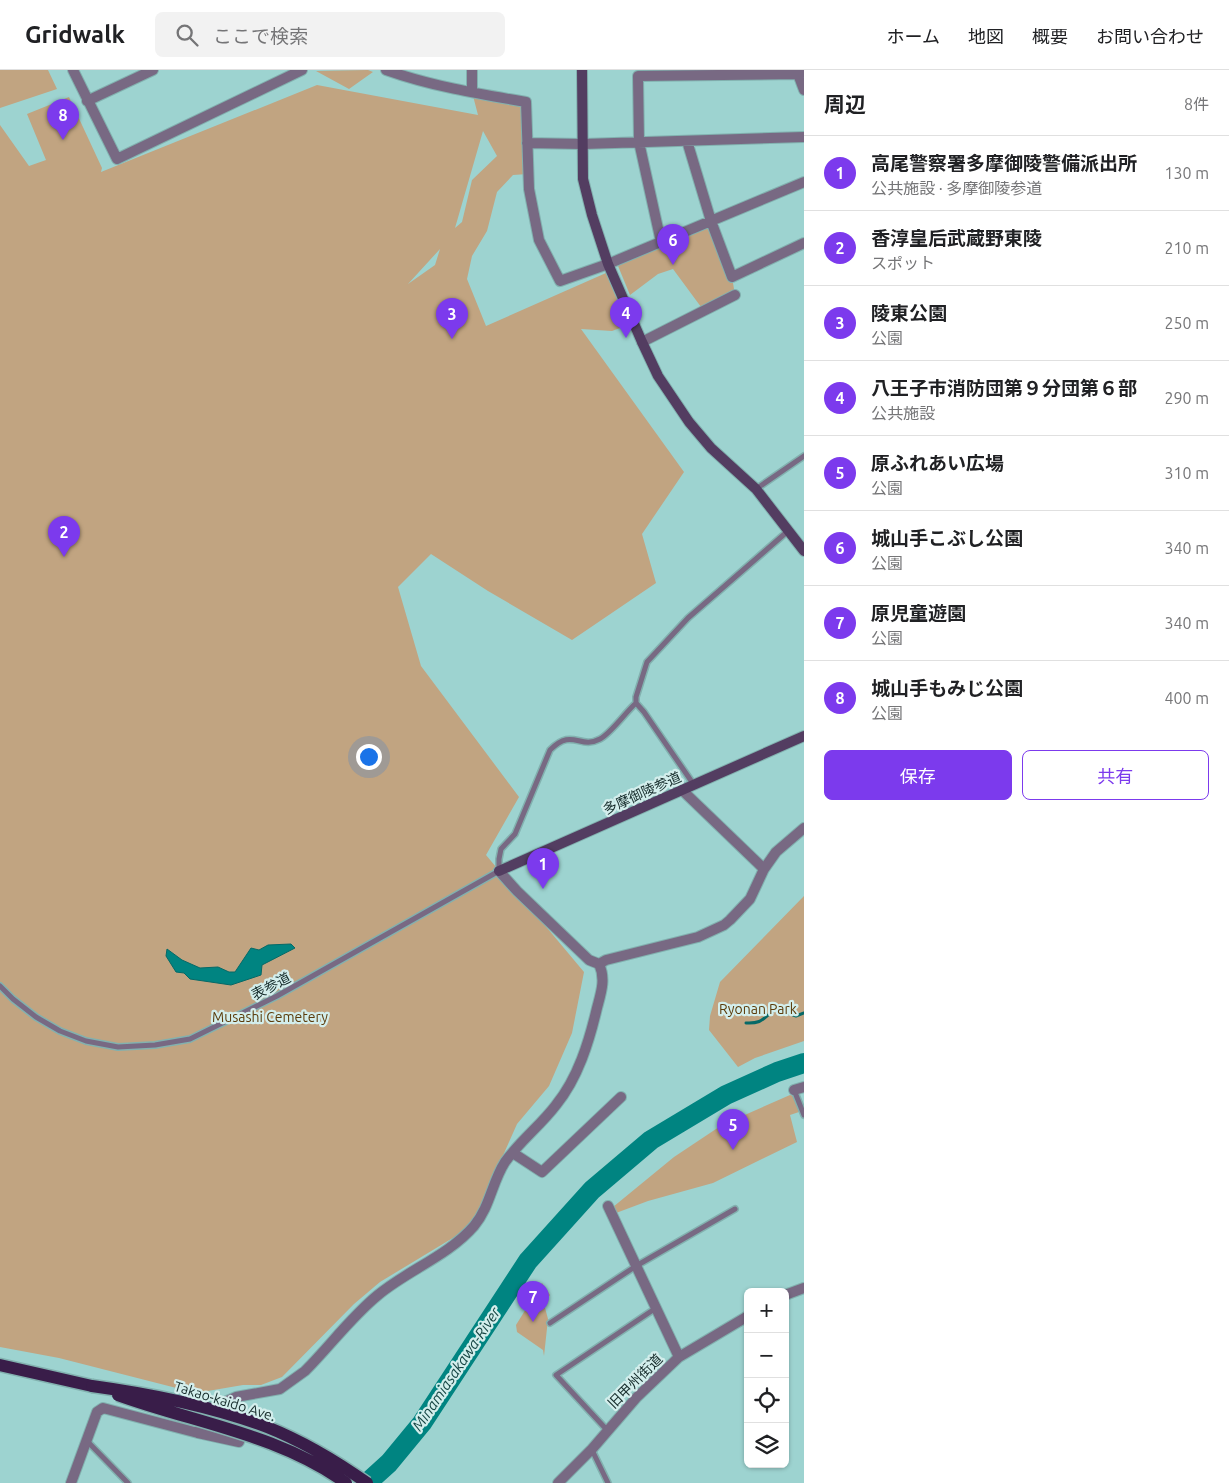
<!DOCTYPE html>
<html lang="ja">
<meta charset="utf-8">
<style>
:root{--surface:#fff;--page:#f2f2f2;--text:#202124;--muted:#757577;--line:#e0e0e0;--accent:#7c3aed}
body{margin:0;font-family:Ubuntu,"Noto Sans JP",sans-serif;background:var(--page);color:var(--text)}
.controls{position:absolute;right:15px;bottom:15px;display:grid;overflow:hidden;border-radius:8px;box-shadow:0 1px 4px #0004}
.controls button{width:45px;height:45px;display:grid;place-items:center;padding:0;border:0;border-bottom:1px solid var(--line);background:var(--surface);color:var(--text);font:25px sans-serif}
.you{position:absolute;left:368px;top:686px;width:18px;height:18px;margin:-12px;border:4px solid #fff;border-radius:50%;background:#1a73e8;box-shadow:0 0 0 8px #1a73e833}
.badge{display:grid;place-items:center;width:32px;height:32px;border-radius:50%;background:var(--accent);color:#fff;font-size:16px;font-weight:700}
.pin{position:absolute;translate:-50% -41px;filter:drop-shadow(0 1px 2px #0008)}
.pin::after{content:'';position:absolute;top:26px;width:18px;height:15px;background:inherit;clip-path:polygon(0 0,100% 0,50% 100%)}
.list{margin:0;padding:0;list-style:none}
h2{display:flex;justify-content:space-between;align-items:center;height:65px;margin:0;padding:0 20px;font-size:21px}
h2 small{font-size:16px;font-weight:400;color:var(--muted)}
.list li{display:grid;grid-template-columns:32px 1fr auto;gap:15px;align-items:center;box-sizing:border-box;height:75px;padding:0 20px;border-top:1px solid var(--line)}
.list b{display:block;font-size:19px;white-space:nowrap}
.list p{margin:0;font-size:16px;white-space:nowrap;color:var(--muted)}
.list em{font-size:16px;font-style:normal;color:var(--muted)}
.actions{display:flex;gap:10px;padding:15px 20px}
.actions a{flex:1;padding:11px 0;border:1px solid var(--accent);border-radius:8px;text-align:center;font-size:18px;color:var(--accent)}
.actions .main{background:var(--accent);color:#fff}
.icon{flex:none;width:28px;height:28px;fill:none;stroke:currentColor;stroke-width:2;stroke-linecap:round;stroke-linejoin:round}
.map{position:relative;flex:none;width:804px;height:1413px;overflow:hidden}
header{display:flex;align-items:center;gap:30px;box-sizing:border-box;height:70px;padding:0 25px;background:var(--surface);border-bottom:1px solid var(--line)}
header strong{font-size:24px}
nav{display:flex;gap:28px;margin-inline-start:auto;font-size:18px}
.search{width:350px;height:45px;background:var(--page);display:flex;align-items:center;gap:12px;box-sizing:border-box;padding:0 18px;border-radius:8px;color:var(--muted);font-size:19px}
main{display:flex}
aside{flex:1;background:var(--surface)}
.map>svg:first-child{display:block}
.green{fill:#c1a481;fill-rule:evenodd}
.water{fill:#008481;stroke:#066967}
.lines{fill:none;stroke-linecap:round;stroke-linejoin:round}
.stream{stroke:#066967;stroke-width:3}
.river{stroke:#008481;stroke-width:20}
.lane-casing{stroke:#82b1af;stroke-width:8}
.street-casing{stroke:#82b1af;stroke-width:12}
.secondary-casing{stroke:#82b1af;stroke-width:12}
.primary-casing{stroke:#82b1af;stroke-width:15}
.lane{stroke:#786983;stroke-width:5}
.street{stroke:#786983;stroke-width:10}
.secondary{stroke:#533d61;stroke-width:10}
.primary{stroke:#391d49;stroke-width:12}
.primary-bridge-casing{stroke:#82b1af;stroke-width:15;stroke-linecap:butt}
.primary-bridge{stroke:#391d49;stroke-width:12}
.labels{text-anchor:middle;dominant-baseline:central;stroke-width:4.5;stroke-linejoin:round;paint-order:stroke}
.street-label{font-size:14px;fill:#142a29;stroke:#d3eeec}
.park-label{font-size:14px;fill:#5b3b0a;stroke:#d3eeec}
.water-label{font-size:15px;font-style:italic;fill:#164543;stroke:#d3eeec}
</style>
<header>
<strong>Gridwalk</strong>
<div class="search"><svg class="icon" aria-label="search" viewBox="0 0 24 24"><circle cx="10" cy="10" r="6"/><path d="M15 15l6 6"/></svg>ここで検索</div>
<nav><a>ホーム</a><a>地図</a><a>概要</a><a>お問い合わせ</a></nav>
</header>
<main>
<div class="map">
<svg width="804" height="1413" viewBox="0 0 804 1413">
<rect width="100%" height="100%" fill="#9dd3d0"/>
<path class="green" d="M0 0H48L57 19 0 38Z
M368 0 373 2 349 19 316 1Z
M317 15 478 45 472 22 526 32 528 104 513 105 497 122 487 161 472 186 467 209 486 256 606 203 628 255 612 261 581 259 684 402 642 464 656 513 572 570 488 521 431 484 398 517 421 596 519 727 486 785 584 902 572 963 549 1016 517 1054 478 1142 466 1160 380 1212 354 1234 282 1307 261 1315H243L196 1323 59 1288 0 1277V55L29 96 46 90 27 44 69 27 102 98 101 102ZM483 61 497 86 472 110 462 152 455 158ZM440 179 435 195 408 214Z
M711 151 732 207 735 225 704 241 673 199 658 204 630 225 616 191Z
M804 826V971L755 988 738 997 709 960 710 946 720 912Z
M790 1025 794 1026 799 1042 790 1045 797 1072 713 1113 648 1131 616 1143 613 1137 674 1087 722 1055Z
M542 1213 550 1225 544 1234 548 1249 544 1286 543 1280 517 1262 516 1255Z"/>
<path class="water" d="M291 874 295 878 262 895 261 905 231 915 190 909 184 903 176 902 166 886 167 879 182 890 200 898 218 897 229 902H235L251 878 259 880 268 875Z"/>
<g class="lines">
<path class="stream" d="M746 953C764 954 763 947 776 939L796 946 804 943"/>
<path class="river" d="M367 1413 389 1393 422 1353 528 1191 592 1120 651 1070 726 1025 777 1002 804 993"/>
<defs>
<path id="lane" d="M756 419 804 386
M694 715 644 642 636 633V627L647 592 688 548 788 461
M0 916 13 929 36 947 60 961 86 971 118 977 155 975 190 969 277 926 499 801V789L501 779 515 764 550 680C573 657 579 680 600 669 611 663 625 643 636 633
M794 1020 804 1045
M550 1253 636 1196 735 1139
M607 1360 556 1305 656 1238
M86 1370 128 1413
M592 1380 608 1413"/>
<path id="street" d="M73 0 117 89 302 0
M386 0C431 16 479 24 526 32L529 119 539 170 560 211 608 194 804 112
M472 0V22
M798 4 804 20
M87 31 153 0
M687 71 711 151 732 207 804 173
M527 73 583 74 804 67
M661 172 639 72 638 6 798 4 804 2
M642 272 735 225
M682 720 764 799
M599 894 606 890 698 867 724 855 730 850 750 829 764 799 776 782 804 758
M794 1020 804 1017
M513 1083 542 1102 621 1027
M608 1136 679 1287
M785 1225 804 1218
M198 1363 216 1336 236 1327 280 1319 305 1301C330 1276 351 1247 378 1225 408 1200 448 1186 474 1156 490 1137 492 1112 505 1092 520 1071 541 1055 556 1035 578 1008 589 972 597 938 601 923 606 909 599 894L589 890 517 821 499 801
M71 1413 97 1342 103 1338 198 1363 239 1372
M558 1413 592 1379 636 1328 679 1287 748 1246"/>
<path id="secondary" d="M582 0 583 109 592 145 608 194 642 272 658 306 689 352 711 378 756 419 804 481
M499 801 804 666"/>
<path id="primary" d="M0 1295 92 1316"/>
</defs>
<use href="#lane" class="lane-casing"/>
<use href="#street" class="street-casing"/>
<use href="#secondary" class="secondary-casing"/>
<use href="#primary" class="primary-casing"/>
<use href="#lane" class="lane"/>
<use href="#street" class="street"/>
<use href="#secondary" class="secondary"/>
<use href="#primary" class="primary"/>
<defs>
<path id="primary-bridge" d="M92 1316C150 1324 212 1336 267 1357 302 1371 336 1391 367 1413
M118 1325C195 1353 278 1364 346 1413"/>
</defs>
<use href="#primary-bridge" class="primary-bridge-casing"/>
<use href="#primary-bridge" class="primary-bridge"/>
</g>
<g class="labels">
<g class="street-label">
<text transform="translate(642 723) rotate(-24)">多摩御陵参道</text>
<text transform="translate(271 916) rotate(-28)">表参道</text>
<text transform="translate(635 1311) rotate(-45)">旧甲州街道</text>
<text transform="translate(225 1331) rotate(17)">Takao-kaido Ave.</text>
</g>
<g class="park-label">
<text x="758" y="939">Ryonan Park</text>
<text x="270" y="947">Musashi Cemetery</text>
</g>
<g class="water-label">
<text transform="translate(456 1299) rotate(-56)">Minamiasakawa-River</text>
</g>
</g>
</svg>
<div class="controls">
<button>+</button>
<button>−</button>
<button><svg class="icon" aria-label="locate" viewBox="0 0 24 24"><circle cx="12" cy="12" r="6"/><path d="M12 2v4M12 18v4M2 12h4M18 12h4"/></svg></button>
<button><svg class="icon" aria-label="layers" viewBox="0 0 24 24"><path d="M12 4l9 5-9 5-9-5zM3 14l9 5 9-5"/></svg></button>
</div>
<div class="you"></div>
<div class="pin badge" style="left:543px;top:819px">1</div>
<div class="pin badge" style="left:64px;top:487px">2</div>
<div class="pin badge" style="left:452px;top:269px">3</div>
<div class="pin badge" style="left:626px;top:268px">4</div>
<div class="pin badge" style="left:733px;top:1080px">5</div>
<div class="pin badge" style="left:673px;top:195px">6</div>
<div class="pin badge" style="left:533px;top:1252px">7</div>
<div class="pin badge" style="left:63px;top:70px">8</div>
</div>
<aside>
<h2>周辺<small>8件</small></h2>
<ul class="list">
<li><span class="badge">1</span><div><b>高尾警察署多摩御陵警備派出所</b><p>公共施設 · 多摩御陵参道</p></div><em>130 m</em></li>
<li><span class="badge">2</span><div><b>香淳皇后武蔵野東陵</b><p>スポット</p></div><em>210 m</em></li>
<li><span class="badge">3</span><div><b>陵東公園</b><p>公園</p></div><em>250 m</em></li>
<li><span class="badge">4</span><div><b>八王子市消防団第９分団第６部</b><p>公共施設</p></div><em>290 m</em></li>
<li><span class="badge">5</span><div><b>原ふれあい広場</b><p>公園</p></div><em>310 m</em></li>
<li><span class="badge">6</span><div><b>城山手こぶし公園</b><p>公園</p></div><em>340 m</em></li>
<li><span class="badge">7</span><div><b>原児童遊園</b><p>公園</p></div><em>340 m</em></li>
<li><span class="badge">8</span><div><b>城山手もみじ公園</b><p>公園</p></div><em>400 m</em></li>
</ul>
<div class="actions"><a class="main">保存</a><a>共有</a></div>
</aside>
</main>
